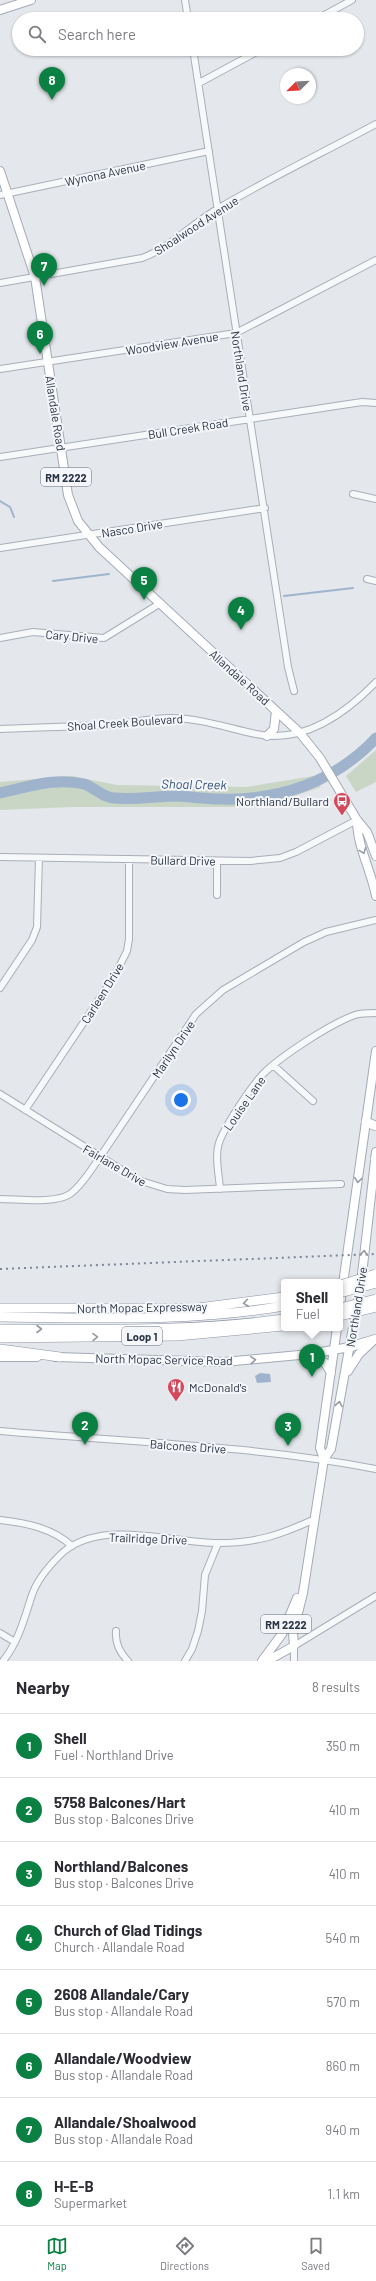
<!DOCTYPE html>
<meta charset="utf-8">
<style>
:root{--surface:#fff;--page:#f7f7f7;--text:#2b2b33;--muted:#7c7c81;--line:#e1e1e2;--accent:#0b8043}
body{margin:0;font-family:Barlow,sans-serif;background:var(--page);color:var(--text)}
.compass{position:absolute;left:280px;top:68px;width:36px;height:36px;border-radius:50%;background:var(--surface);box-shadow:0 1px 3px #0004;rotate:246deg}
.you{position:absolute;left:181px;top:1100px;width:14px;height:14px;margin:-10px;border:3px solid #fff;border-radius:50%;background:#1a73e8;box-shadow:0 0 0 6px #1a73e833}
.badge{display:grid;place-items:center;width:26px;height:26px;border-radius:50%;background:var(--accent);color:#fff;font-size:13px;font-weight:700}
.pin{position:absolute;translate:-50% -33px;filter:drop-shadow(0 1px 2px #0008)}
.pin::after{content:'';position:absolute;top:21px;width:14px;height:12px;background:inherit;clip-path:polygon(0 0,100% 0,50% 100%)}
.popup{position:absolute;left:281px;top:1279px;width:62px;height:52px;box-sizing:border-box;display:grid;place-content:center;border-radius:4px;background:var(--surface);filter:drop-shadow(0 1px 3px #0005);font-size:13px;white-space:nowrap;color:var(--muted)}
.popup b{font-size:15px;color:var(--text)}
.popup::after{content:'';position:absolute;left:50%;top:100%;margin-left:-8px;border:8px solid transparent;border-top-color:var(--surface)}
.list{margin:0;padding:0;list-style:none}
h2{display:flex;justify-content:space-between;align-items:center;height:52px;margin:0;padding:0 16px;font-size:17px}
h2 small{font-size:13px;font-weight:400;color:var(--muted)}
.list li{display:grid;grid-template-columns:26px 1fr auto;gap:12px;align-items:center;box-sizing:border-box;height:64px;padding:0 16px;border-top:1px solid var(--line)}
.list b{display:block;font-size:15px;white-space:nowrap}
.list p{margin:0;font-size:13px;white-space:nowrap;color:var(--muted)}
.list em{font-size:13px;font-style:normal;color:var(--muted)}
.icon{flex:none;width:22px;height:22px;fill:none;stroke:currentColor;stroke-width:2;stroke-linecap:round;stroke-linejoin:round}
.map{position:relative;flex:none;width:376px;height:1661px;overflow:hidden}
.search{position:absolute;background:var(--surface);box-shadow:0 1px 3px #0004;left:12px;right:12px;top:12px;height:44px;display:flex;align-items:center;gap:10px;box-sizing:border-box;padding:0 14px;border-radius:22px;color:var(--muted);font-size:15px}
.sheet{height:564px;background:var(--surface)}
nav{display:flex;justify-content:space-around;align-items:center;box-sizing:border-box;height:56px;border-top:1px solid var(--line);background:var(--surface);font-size:11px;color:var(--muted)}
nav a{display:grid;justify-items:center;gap:2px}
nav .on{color:var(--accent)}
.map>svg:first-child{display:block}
.green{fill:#c9d6c5}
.water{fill:#9fb4cc}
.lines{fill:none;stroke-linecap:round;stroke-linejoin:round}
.stream{stroke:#9fb4cc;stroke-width:2}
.river{stroke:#9fb4cc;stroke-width:11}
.minor-casing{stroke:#a9aeb7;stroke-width:8}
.major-casing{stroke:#a3abb8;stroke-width:10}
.highway-casing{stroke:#8b94a3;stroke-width:10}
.minor{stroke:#f7f8fa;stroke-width:6}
.major{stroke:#fff;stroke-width:8}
.highway{stroke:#fff;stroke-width:9}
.rail{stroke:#7d8696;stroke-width:2;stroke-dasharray:2 4;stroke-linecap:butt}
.highway-bridge-casing{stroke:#8b94a3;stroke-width:10;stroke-linecap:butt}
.highway-bridge{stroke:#fff;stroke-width:9}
.oneway{stroke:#959aa2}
.labels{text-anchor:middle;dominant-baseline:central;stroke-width:4;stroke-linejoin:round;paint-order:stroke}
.shield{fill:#f4f6f9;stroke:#676e7b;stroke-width:1}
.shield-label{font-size:11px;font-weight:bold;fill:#2b3445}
.street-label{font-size:12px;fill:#2b3445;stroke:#f4f6f9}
.poi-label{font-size:12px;fill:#2b3445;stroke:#f4f6f9;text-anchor:end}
.water-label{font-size:13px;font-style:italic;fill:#34527a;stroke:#f4f6f9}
</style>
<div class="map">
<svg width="376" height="1661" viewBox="0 0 376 1661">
<rect width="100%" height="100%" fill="#e4e7ec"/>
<path class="green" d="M376 750V782L356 792 346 776Z
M72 776 117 785 247 787 313 776 321 787 262 807H72L0 810V782Z"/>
<path class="water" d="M260 1373 270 1374 271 1382 257 1383 255 1376Z"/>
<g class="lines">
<path class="stream" d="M0 501 10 507 14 517
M53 581 109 574
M284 596 353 588"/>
<path class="river" d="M0 793C27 787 56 777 84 784 94 787 103 798 114 798 135 800 157 796 178 796 192 797 206 799 220 799 279 801 335 782 376 738"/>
<defs>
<path id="minor" d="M185 0 188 19
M317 19 352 0
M193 49 288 667 294 691
M199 83 262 49
M0 195 209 151
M0 283 142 258C172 247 192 223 219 208 270 178 324 152 376 124
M0 369 236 333 376 260
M0 457 362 402 376 403
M353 494 376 499
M0 548 265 508
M367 579 376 581
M0 638 33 632 104 638 159 604
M0 729C39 727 79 727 118 724 135 722 153 718 170 718 200 718 227 728 256 734 303 744 345 714 376 682
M0 857 250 861 280 858 296 852 357 820
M217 895V861
M0 988 32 940 37 927 39 858
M273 1065 313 1101
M0 1094 138 1180 167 1189 185 1190 341 1184
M25 1110 114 977 127 951 129 939V859
M220 1189C219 1174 214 1155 220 1140 227 1123 250 1088 263 1074 281 1056 330 1024 355 1015 361 1013 369 1013 376 1013
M0 1199C18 1199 55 1204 70 1194 81 1186 88 1174 96 1163L196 1014 223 990 304 942 326 932 376 920
M0 1431C125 1442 252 1445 376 1469
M0 1520C27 1523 52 1528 72 1546
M116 1631C115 1643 119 1652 128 1661
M0 1633 15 1642
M3 1661C19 1641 24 1619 32 1595 37 1580 49 1566 60 1555 99 1517 170 1543 218 1543 257 1543 280 1535 315 1519
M185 1661 192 1649 198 1631 202 1611 205 1575 218 1543
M294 1661V1646L376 1596"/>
<path id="major" d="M0 10 31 0
M0 171 35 277 68 495 78 521 99 547 300 733 320 758 357 820 367 832 376 856
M267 736 274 729 276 711
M357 820C357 846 371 870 376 896
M340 1305 376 1051
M310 1354 325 1363 331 1373
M0 1357H37
M55 1357 224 1362 310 1354 350 1347
M348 1371 359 1354 374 1340
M324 1459 320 1448 337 1328
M262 1661 282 1634 297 1598
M267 1661 294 1646 293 1633 303 1593 324 1459 331 1449 361 1283 376 1152"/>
<path id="highway" d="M366 1122 376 1126
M375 1159 376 1158
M0 1308H198L284 1297
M0 1317C95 1318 190 1322 284 1306
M0 1329C95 1329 190 1332 284 1319
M0 1338 177 1336 284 1326
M350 1347 376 1339
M0 1349 60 1357"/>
</defs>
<use href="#minor" class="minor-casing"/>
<use href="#major" class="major-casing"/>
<use href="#highway" class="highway-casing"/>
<use href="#minor" class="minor"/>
<use href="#major" class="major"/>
<use href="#highway" class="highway"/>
<path class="rail" d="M0 1269 376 1254"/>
<defs>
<path id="highway-bridge" d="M340 1285 376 1274
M340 1293 376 1283
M340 1308 376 1299
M340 1316 376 1307"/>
</defs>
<use href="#highway-bridge" class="highway-bridge-casing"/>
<use href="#highway-bridge" class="highway-bridge"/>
</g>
<defs><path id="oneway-chevron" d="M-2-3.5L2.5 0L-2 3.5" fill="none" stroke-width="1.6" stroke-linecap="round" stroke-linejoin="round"/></defs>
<g class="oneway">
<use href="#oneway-chevron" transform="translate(363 851) rotate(69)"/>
<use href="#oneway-chevron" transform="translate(358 1180) rotate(98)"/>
<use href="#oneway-chevron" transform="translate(364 1253) rotate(-84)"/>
<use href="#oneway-chevron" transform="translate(246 1303) rotate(172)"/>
<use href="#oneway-chevron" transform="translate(39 1329)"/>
<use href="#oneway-chevron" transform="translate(95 1337) rotate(-1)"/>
<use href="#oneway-chevron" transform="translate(253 1360) rotate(-5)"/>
<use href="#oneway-chevron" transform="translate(339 1404) rotate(-80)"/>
</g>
<defs>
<symbol id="bus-pin" viewBox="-11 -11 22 30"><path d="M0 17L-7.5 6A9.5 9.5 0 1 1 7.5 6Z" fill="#d1495b" stroke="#f4f6f9"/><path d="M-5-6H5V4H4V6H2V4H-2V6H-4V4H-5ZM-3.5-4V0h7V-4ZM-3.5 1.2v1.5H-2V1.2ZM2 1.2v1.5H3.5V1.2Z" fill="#fff"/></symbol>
<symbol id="restaurant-pin" viewBox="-11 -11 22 30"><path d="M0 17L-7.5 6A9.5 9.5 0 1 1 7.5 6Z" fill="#d1495b" stroke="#f4f6f9"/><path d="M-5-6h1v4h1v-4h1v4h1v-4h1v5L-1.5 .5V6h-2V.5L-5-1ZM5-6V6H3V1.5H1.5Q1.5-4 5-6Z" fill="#fff"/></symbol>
</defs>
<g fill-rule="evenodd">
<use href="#bus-pin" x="332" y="791" width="20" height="27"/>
<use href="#restaurant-pin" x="166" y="1377" width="20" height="27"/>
</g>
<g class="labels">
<g class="shield">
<rect x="41" y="468" width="50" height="18" rx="3"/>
<rect x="122" y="1327" width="40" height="18" rx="3"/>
<rect x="261" y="1615" width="50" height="18" rx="3"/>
</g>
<g class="shield-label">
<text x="66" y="477">RM 2222</text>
<text x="142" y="1336">Loop 1</text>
<text x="286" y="1624">RM 2222</text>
</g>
<g class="street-label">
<text transform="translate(105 173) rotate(-12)">Wynona Avenue</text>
<text transform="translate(196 225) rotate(-33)">Shoalwood Avenue</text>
<text transform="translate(172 343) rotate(-9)">Woodview Avenue</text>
<text transform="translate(242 371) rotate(81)">Northland Drive</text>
<text transform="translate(56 413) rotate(81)">Allandale Road</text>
<text transform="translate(188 428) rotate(-9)">Bull Creek Road</text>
<text transform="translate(132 528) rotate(-9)">Nasco Drive</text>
<text transform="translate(72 636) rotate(5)">Cary Drive</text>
<text transform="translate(240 677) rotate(42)">Allandale Road</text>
<text transform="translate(125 722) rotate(-4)">Shoal Creek Boulevard</text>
<text transform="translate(183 860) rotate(1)">Bullard Drive</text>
<text transform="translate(102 993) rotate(-58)">Carleen Drive</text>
<text transform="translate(173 1049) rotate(-56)">Marilyn Drive</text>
<text transform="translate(244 1103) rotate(-55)">Louise Lane</text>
<text transform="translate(115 1165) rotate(30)">Fairlane Drive</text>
<text transform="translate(142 1307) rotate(-1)">North Mopac Expressway</text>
<text transform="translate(356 1307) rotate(-81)">Northland Drive</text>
<text transform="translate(164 1359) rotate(1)">North Mopac Service Road</text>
<text transform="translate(188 1446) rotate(4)">Balcones Drive</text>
<text transform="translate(148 1538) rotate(2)">Trailridge Drive</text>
</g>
<g class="poi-label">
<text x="329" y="801">Northland/Bullard</text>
<text x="189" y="1387" text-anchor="start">McDonald's</text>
</g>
<g class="water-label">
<text transform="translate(194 784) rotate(1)">Shoal Creek</text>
</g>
</g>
</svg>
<svg class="compass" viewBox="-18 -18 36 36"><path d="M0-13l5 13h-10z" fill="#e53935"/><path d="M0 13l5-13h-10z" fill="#7c7c81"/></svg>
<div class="you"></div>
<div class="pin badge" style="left:312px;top:1377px">1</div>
<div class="popup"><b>Shell</b>Fuel</div>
<div class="pin badge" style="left:85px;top:1445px">2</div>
<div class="pin badge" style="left:288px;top:1446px">3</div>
<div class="pin badge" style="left:241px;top:630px">4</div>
<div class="pin badge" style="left:144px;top:600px">5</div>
<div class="pin badge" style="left:40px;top:354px">6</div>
<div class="pin badge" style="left:44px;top:286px">7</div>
<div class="pin badge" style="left:52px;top:100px">8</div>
<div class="search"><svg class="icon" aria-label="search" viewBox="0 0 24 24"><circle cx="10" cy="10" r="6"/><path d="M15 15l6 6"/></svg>Search here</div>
</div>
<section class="sheet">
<h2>Nearby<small>8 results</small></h2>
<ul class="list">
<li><span class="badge">1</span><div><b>Shell</b><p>Fuel · Northland Drive</p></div><em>350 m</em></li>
<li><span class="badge">2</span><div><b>5758 Balcones/Hart</b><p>Bus stop · Balcones Drive</p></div><em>410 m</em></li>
<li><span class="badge">3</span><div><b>Northland/Balcones</b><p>Bus stop · Balcones Drive</p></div><em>410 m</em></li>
<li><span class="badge">4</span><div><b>Church of Glad Tidings</b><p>Church · Allandale Road</p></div><em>540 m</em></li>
<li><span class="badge">5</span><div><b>2608 Allandale/Cary</b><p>Bus stop · Allandale Road</p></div><em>570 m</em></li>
<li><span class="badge">6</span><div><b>Allandale/Woodview</b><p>Bus stop · Allandale Road</p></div><em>860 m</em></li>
<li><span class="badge">7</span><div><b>Allandale/Shoalwood</b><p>Bus stop · Allandale Road</p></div><em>940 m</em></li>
<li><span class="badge">8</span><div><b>H-E-B</b><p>Supermarket</p></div><em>1.1 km</em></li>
</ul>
</section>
<nav>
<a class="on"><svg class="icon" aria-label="map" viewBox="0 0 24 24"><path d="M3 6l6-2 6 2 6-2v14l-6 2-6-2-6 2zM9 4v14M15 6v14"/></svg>Map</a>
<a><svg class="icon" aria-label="directions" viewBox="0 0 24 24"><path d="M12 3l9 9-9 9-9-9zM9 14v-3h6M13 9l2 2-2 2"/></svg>Directions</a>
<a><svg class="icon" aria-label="saved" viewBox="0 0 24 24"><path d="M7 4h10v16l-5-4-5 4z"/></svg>Saved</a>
</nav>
